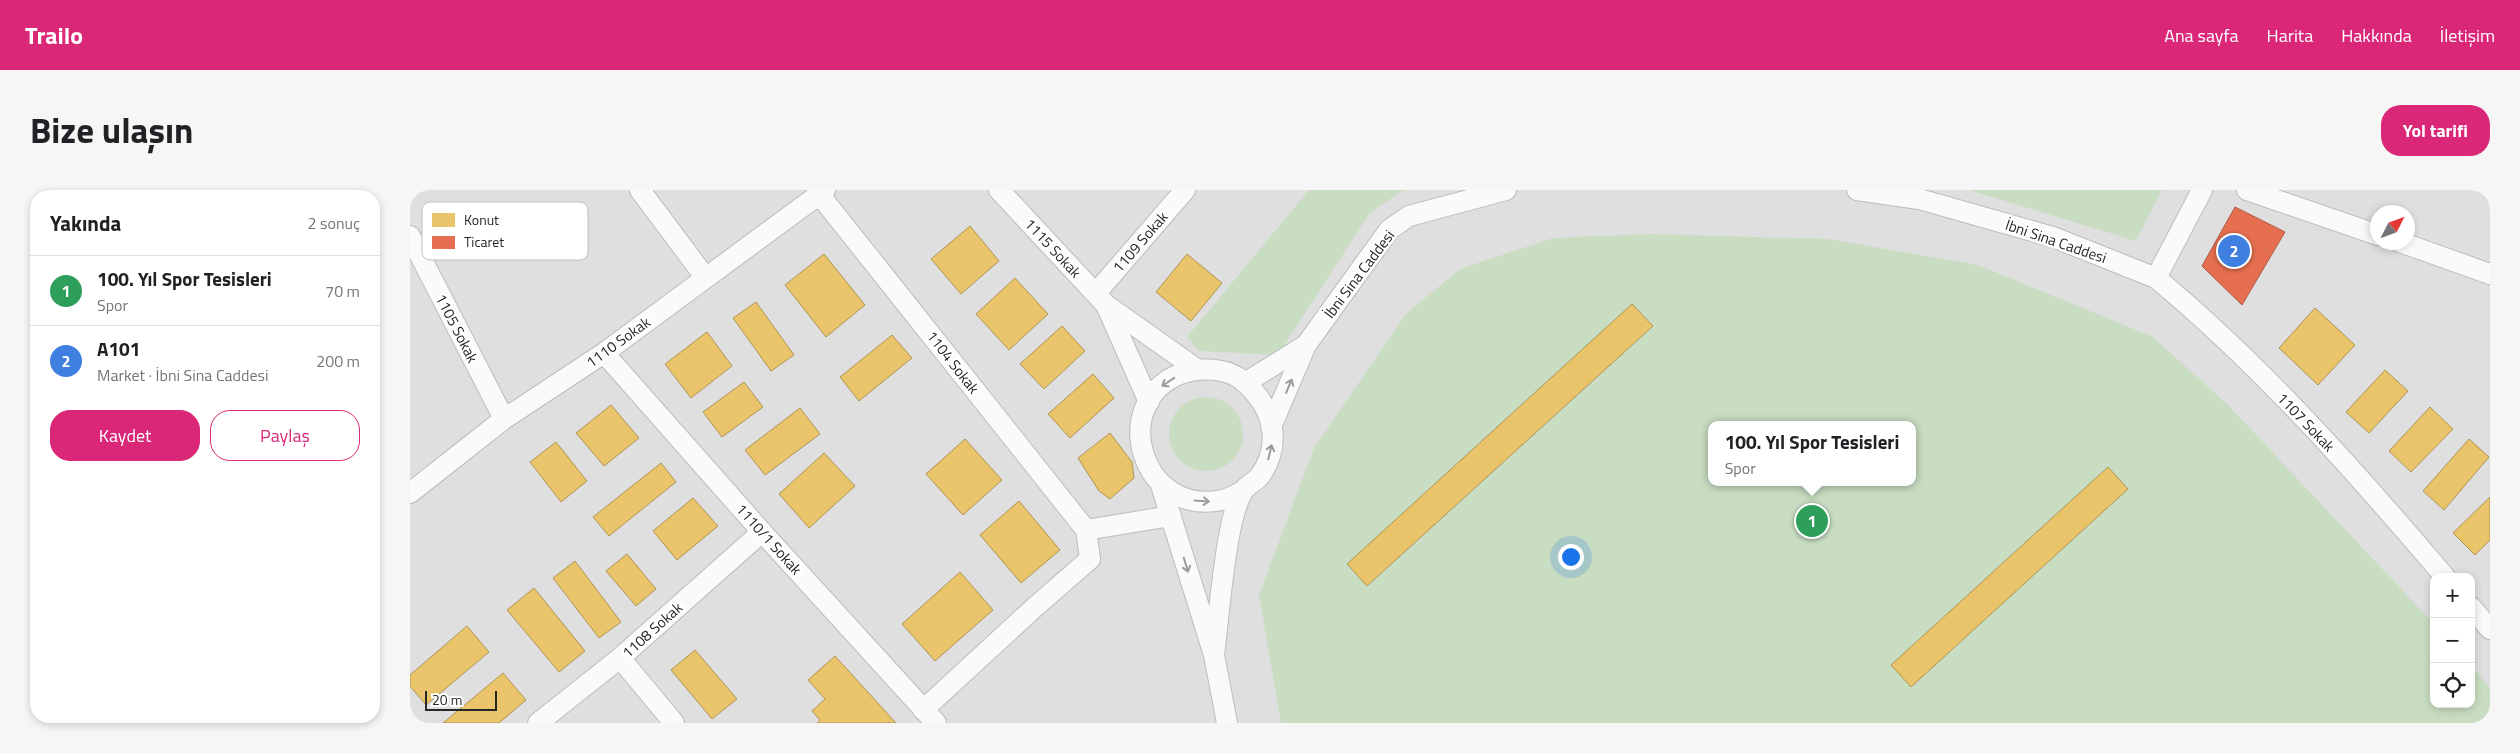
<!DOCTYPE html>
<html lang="tr">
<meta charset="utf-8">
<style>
:root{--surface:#fff;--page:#f6f6f6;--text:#202124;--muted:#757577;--line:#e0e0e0;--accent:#db2777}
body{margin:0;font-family:"Titillium Web",sans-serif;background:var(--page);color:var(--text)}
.controls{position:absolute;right:15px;bottom:15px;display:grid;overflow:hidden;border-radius:10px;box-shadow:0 2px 8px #0003}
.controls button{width:45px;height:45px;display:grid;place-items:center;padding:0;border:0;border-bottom:1px solid var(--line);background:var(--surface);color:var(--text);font:25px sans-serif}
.compass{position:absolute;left:1960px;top:15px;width:45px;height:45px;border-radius:50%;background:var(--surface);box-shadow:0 2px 8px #0003;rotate:48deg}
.scale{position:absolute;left:15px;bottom:12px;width:72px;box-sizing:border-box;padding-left:5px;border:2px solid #252626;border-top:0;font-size:14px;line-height:18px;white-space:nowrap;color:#252626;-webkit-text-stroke:4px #fff;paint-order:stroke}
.you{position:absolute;left:1160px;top:366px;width:18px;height:18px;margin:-12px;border:4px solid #fff;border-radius:50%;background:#1a73e8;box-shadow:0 0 0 8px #1a73e833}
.badge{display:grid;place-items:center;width:32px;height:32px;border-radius:50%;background:var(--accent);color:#fff;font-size:16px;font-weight:700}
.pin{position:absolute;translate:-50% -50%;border:2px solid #fff;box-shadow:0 1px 5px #0006}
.popup{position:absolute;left:1298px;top:231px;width:208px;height:65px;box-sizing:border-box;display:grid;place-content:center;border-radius:10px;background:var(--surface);filter:drop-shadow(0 1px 4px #0005);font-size:16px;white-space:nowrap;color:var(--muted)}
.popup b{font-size:19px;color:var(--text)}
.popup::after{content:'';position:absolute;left:50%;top:100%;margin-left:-10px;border:10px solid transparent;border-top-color:var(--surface)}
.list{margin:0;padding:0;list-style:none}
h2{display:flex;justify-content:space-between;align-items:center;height:65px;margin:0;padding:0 20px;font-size:21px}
h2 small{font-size:16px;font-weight:400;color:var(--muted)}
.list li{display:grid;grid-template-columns:32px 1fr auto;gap:15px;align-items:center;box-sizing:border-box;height:70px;padding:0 20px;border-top:1px solid var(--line)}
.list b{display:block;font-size:19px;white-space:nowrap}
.list p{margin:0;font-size:16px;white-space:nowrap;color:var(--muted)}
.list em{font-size:16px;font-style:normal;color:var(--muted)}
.actions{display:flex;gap:10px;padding:15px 20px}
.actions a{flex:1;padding:11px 0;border:1px solid var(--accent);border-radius:20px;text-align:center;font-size:18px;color:var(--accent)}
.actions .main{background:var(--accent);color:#fff}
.icon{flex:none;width:28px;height:28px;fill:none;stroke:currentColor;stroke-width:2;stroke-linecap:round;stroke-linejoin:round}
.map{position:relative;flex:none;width:2080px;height:533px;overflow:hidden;border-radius:20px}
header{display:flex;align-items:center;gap:30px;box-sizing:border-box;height:70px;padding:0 25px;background:var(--accent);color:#fff}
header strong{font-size:24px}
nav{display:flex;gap:28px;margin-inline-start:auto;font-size:18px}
.intro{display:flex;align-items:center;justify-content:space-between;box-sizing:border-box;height:120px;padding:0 30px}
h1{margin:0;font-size:35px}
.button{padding:12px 22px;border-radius:20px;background:var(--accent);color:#fff;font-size:18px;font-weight:700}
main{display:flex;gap:30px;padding:0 30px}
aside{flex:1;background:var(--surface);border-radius:20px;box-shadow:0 2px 8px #0003}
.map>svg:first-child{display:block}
.green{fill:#c8ddc1;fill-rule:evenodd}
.homes{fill:#e9c46a;stroke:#ae9556}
.shops{fill:#e76f51;stroke:#ad5944}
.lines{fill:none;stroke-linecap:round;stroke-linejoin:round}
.street-casing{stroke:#bcbcbd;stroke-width:22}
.street{stroke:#fafafa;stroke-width:20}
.oneway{stroke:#9a9b9b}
.labels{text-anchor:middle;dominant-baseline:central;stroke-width:5;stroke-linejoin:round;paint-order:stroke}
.street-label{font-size:15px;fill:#252626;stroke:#fff}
.key{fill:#fff;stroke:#bebebe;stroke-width:1}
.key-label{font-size:14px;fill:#252626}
</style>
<header>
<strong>Trailo</strong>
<nav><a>Ana sayfa</a><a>Harita</a><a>Hakkında</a><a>İletişim</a></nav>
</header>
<div class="intro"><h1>Bize ulaşın</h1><a class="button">Yol tarifi</a></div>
<main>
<aside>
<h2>Yakında<small>2 sonuç</small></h2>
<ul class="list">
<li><span class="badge" style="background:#2e9e5b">1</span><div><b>100. Yıl Spor Tesisleri</b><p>Spor</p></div><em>70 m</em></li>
<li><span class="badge" style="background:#3f7fe0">2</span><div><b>A101</b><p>Market · İbni Sina Caddesi</p></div><em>200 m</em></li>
</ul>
<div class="actions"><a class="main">Kaydet</a><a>Paylaş</a></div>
</aside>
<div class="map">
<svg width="2080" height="533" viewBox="0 0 2080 533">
<rect width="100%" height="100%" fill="#dfdfe0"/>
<path class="green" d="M899 0H998L990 2 959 24 868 165 789 161 777 147Z
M1559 0H1752L1726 51Z
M1241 44 1418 49 1568 75 1743 147 1818 215 2024 434V514H2061V475L2080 498V533H871L849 405 904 258 996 124 1050 79 1143 48ZM1302 235H1502V292H1302Z
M759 244a37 37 0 1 1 74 0a37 37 0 1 1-74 0Z"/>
<path class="homes" d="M560 36 589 71 551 104 521 69Z
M414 64 455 115 416 147 375 95Z
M777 64 812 93 781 131 746 102Z
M605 88 638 124 599 160 566 124Z
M346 112 384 165 361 181 323 128Z
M1222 114 1243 136 957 396 937 374Z
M1905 118 1945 155 1908 195 1869 158Z
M652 136 675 161 634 199 610 174Z
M297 142 322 176 281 208 255 174Z
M482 145 502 168 449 211 430 187Z
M1975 180 1998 201 1959 243 1936 222Z
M683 184 704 208 660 248 638 224Z
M334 192 353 217 312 247 293 222Z
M201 215 229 248 194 276 166 243Z
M2020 217 2043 239 2001 282 1979 261Z
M390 218 410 244 355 285 335 260Z
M700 243 722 272 724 288 700 309 689 301 668 268Z
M555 249 592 290 553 325 516 284Z
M2059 249 2079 267 2034 320 2013 301Z
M146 252 177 291 151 312 120 272Z
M414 263 445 296 399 338 369 304Z
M251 273 266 292 199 346 183 327Z
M1698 277 1718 299 1501 497 1481 475Z
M2080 307V350L2065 365 2043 343Z
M283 308 308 336 267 370 243 341Z
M609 311 650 360 611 393 570 345Z
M217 364 246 399 226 416 196 381Z
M165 371 211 432 189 448 143 388Z
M550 382 583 420 525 471 492 434Z
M124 398 175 461 149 482 97 420Z
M57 436 79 462 16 515 0 496V485Z
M285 460 327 509 302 529 261 480Z
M425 466 486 533H407L410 530 402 521 415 509 398 490Z
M93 483 116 510 89 533H33Z"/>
<path class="shops" d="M1825 17 1875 42 1832 115 1792 76Z"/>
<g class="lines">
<defs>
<path id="street" d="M230 0 295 87
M589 0 696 115 788 180
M1447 0 1509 9 1643 47 1746 88 1792 0
M1837 0 1968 45
M409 4 676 340 680 369 625 417 513 520
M0 46 94 229
M1990 52 2080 84
M1746 88C1853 177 1945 281 2035 387
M686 103 775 0
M696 115 739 212
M194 163 352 342 526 533
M835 193 896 155
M861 237 896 155 979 40 999 26 1096 0
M751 295 804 465 817 533
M0 303 94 229 194 163 415 0
M676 340 761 326
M2061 417 2080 439
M804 465C809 424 812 382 820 341 822 330 827 311 833 301 837 295 845 292 850 286 873 253 863 217 834 192 818 177 789 177 770 184 698 213 731 327 812 310 819 309 827 304 833 301
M210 468 264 533
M128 533 210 468 352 342"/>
</defs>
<use href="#street" class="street-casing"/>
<use href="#street" class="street"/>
</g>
<defs><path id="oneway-shaft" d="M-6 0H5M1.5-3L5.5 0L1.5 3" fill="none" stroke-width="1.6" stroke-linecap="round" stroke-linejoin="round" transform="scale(1.25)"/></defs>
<g class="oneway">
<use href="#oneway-shaft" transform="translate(758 192) rotate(146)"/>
<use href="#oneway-shaft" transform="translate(879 196) rotate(-67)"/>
<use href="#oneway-shaft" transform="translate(860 262) rotate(-77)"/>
<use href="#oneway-shaft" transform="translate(792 311) rotate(4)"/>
<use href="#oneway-shaft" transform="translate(776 375) rotate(73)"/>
</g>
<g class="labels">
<g class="street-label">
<text transform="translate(1646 51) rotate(19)">İbni Sina Caddesi</text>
<text transform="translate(730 52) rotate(-49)">1109 Sokak</text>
<text transform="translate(643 58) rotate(47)">1115 Sokak</text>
<text transform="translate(949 84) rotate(-53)">İbni Sina Caddesi</text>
<text transform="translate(47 138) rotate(63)">1105 Sokak</text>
<text transform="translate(208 152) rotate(-36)">1110 Sokak</text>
<text transform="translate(543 172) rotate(52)">1104 Sokak</text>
<text transform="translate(1896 232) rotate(46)">1107 Sokak</text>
<text transform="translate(359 349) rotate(48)">1110/1 Sokak</text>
<text transform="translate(242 440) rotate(-42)">1108 Sokak</text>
</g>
</g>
<rect x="12" y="12" width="166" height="58" rx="8" class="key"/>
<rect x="22" y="23" width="23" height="14" fill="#e9c46a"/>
<rect x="22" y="46" width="23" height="13" fill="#e76f51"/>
<g class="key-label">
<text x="54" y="35">Konut</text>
<text x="54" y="57">Ticaret</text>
</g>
</svg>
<div class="controls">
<button>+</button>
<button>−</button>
<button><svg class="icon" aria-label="locate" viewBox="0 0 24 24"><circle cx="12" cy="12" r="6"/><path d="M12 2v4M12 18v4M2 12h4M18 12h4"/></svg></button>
</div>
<svg class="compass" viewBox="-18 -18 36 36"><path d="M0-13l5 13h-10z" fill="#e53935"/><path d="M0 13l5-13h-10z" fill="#757577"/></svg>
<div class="scale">20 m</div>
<div class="you"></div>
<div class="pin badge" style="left:1402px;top:331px;background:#2e9e5b">1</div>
<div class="popup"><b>100. Yıl Spor Tesisleri</b>Spor</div>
<div class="pin badge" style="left:1824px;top:61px;background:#3f7fe0">2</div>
</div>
</main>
